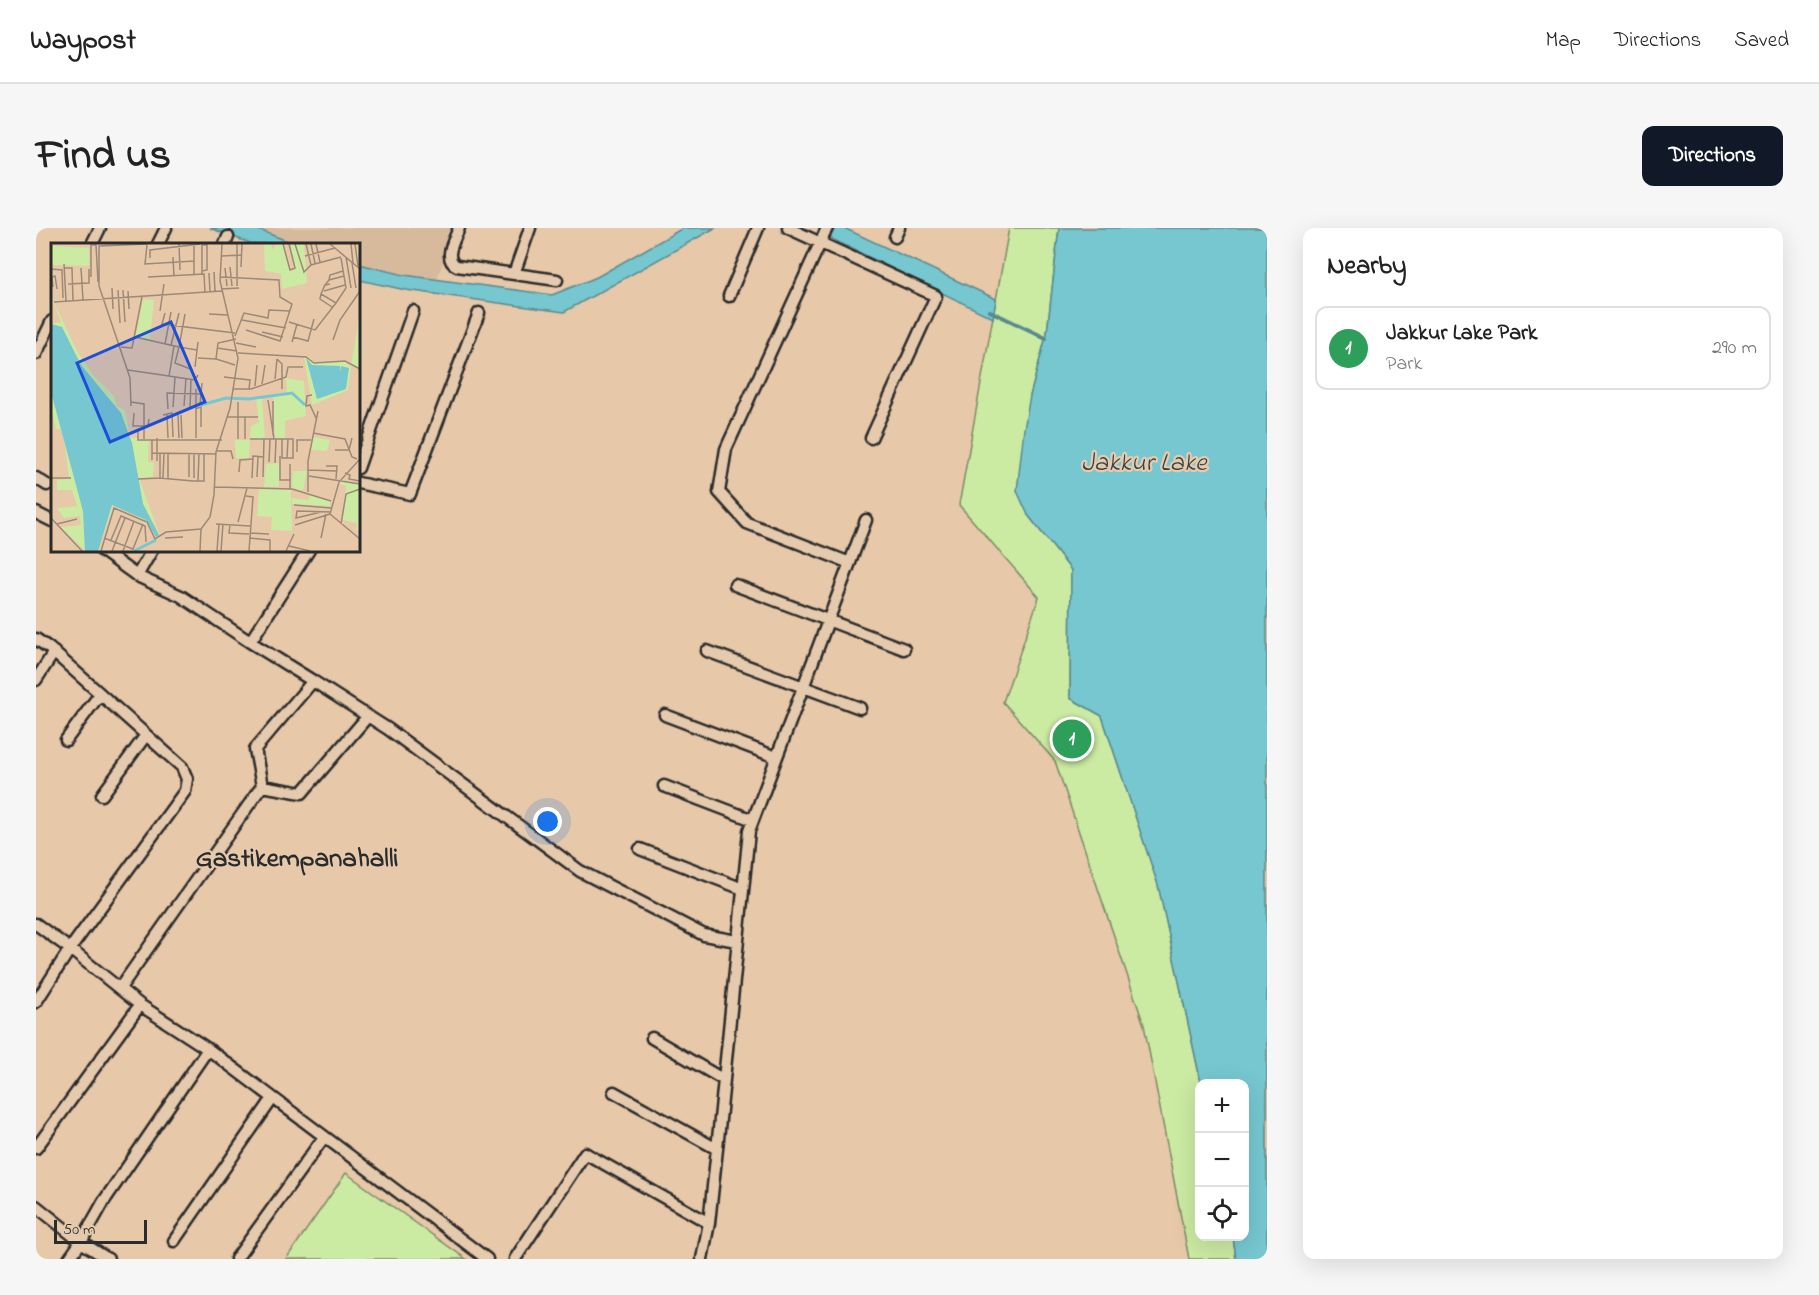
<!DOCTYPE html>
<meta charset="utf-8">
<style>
:root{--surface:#fff;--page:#f6f6f6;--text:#222;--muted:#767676;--line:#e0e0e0;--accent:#111827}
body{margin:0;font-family:"Indie Flower",sans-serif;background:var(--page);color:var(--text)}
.controls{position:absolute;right:18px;bottom:18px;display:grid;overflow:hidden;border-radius:12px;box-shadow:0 6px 24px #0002}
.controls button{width:54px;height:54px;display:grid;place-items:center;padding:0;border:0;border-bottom:2px solid var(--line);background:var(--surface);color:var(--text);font:30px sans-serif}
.scale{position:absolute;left:18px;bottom:15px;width:93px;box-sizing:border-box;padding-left:6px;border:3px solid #2b2b2b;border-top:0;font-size:16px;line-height:21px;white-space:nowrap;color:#2b2b2b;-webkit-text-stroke:4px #e6caad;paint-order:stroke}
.you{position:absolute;left:512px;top:594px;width:21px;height:21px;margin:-15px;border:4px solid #fff;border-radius:50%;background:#1a73e8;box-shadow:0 0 0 9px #1a73e833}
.badge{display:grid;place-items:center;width:39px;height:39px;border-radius:50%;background:var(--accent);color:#fff;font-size:20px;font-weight:700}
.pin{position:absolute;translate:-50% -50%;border:3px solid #fff;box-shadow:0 2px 6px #0006}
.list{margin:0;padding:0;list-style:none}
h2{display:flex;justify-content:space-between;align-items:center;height:78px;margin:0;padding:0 24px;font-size:26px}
h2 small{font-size:20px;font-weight:400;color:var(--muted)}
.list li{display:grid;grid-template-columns:39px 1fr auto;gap:18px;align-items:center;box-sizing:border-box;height:84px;margin:0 12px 12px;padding:0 12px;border:2px solid var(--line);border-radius:12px}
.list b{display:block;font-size:22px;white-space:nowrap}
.list p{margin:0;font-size:20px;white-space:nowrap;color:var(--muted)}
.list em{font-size:20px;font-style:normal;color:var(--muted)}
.icon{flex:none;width:33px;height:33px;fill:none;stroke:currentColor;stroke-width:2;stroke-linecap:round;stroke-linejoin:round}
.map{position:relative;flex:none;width:1231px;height:1031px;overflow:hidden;border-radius:12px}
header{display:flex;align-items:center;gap:36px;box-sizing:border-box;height:84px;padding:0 30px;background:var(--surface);border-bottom:2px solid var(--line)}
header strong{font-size:28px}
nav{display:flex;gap:33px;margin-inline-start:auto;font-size:21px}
.intro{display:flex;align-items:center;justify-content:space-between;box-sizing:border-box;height:144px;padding:0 36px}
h1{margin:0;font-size:42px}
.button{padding:15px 27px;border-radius:12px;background:var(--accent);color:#fff;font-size:21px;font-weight:700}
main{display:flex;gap:36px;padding:0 36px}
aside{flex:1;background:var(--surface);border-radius:12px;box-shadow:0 6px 24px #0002}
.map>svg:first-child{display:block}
.built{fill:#d7b99b}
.green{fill:#cbeaa2;stroke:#7b8a66;stroke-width:1.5}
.water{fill:#76c7d0;stroke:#58898e;stroke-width:1.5}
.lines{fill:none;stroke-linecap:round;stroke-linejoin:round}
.stream{stroke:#58898e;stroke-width:4}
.minor-casing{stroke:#2b2b2b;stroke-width:15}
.minor{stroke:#e6caad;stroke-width:10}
.labels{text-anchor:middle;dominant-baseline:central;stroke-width:4.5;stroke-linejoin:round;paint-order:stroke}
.water-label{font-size:26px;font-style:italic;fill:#364244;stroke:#e6caad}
.quarter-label{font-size:27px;font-weight:bold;fill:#2b2b2b;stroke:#e6caad}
.inset-river{fill:none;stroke:#76c7d0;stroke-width:3}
.inset-road{fill:none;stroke:#9c8977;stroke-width:1.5}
.view{fill:#1d4ed8;fill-opacity:0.15;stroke:#1d4ed8;stroke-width:3}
.inset-edge{fill:none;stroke:#2b2b2b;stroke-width:3}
</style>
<header>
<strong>Waypost</strong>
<nav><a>Map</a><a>Directions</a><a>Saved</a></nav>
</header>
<div class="intro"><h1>Find us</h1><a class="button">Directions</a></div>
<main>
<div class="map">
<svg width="1231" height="1031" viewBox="0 0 1231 1031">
<rect width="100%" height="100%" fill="#e7c8a9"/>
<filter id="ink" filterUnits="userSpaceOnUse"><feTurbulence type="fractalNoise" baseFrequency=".0167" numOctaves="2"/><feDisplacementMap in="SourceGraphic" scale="12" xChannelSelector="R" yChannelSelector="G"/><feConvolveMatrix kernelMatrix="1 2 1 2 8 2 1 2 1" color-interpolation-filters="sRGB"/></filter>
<g filter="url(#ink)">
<path class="built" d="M218 0H419L401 51 368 47 323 36 322 16H259Z"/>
<path class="green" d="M973 0H1023L1011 105 994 168 992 287 1035 342 1034 470 1066 488 1122 656 1165 855 1164 856V1008L1197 1009 1200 1031H1153L1108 797 1019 533 967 474 1003 369 923 277Z
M310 945 430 1031H250Z"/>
<path class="water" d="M174 0H218L259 16H216Z
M647 0H679L528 84 370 62 323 52V36L368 47 516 67 561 49Z
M799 0H808L960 71 957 90 794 10Z
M1023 0H1231V1031H1200L1197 1009 1208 1008V856L1165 855 1122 657 1066 488 1034 470 1035 342 992 287 981 263 988 201 994 168 1011 105Z"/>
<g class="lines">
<path class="stream" d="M954 83 1010 110"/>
<defs>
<path id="minor" d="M423 0C419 11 406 31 421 38L521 52
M752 0 900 68 835 210
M791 0 690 221 683 264 711 295 814 335
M859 9 863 0
M56 16 64 0
M122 16 130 0
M189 16 192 9
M478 46 494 0
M693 68 722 0
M0 126 16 93
M322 240 377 83
M0 250 11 257
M322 255 374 266 443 85
M0 285 16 293
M65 322 101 348 145 368 214 414 277 453 219 521 226 558 84 760
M101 348 116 322
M699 357 868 421
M0 411 13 420 146 539 151 551 149 563 34 721 0 696
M214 414 273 322
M671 423 824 480
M0 452 18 424
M277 453 352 501 544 643 668 707 701 713
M629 487 740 529
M30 512 64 466
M226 558 266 565 332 488
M628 558 717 592
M66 567 110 507
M604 621 707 661
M0 774 34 721 104 777 172 821 451 1031
M616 810 688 852
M578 864 681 921
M0 920 104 777
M0 978 45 1014 72 1031
M138 1013 237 870
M33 1031 45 1014 68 973 172 821
M200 1031 288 909
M479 1031 549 925 673 995
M666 1031 673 995 681 921 713 603 830 292"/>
</defs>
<use href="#minor" class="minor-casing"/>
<use href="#minor" class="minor"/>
</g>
</g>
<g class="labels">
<g class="water-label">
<text x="1108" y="236">Jakkur Lake</text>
</g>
<g class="quarter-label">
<text x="261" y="631">Gastikempanahalli</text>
</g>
</g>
<g transform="translate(15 15)">
<rect width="309" height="309" fill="#e7c8a9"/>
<path d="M213 1H220L222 7 225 1H232L239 28 245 26 239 1H253L256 40 231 46 230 31 214 28ZM0 3 38 5V23L0 22ZM0 53 26 108 43 133 64 154 65 163 74 167 79 194 98 197 97 219 103 220 102 234 88 235 109 293 84 271 62 263 47 308 61 262 86 271 107 289 92 261 81 200 68 169 30 122 11 84 0 81 10 79ZM92 56 103 57 99 96 85 93ZM308 76H309V124L300 123ZM253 114 260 115 262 120 295 119 300 124 297 147 261 162ZM235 135 253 138 255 173 234 178V196L224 195 222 152 236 149ZM0 149 12 185 32 268 34 308 10 284 30 282 29 273 13 275 6 265 26 263 21 247H6V237L18 236 13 195 10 186H5L0 166ZM211 154 214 195 199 196 200 183 208 179 205 155ZM262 194 279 197 276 208 259 207ZM184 197H199L198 215H185ZM228 220V244H213L215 221ZM242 228H256L252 247 241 245ZM290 238 309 242V288L305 287 306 280 292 277 295 243 289 241ZM208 246 240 247 241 288 220 287 221 274 206 273ZM259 252 279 258V263L241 261V255L257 257Z" fill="#cbeaa2"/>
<path d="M0 81 11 84 30 122 70 170 81 200 92 261 108 292 105 294 95 277 61 262 47 308H34L32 268 0 149ZM255 115 261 122 289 123 290 129V123L298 125 295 146 266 156Z" fill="#76c7d0"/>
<path class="inset-river" d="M150 162 175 155 198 156 241 150 254 162M83 308 105 297"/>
<path class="inset-road" d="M128 1 129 27M186 1V43M232 1 239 27 244 25 238 1M244 1 253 29 260 22 290 14M255 1 260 22M260 1 264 20M265 1 269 19M279 1 309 26M300 1 302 20M304 1 307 23M96 2 94 21 143 18M171 13 190 12M254 13 284 5M122 14 123 33M295 14 300 45M99 15V7L149 1M290 15 295 45M301 20 305 45M13 21 15 58M179 24 181 43M190 24 191 1M13 25H21L22 57M30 25 32 57M174 25 176 43M0 26 11 27 12 55M151 28 156 27V1M163 29 164 48M158 30 159 49M151 31V2H156M143 32V3M40 34V2H45L47 39M97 34 153 31 154 49M169 34 228 37 229 54 241 61 229 98 195 87M278 37 279 32 292 28M17 41 38 40V26M279 41 274 42 278 37 293 33M274 42 270 51 285 60 295 45M2 44 1 34 4 33 6 46M61 45 62 66M170 46 188 45M67 47 69 80M72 47 74 79M77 48 78 66M273 48 294 42M270 51 269 56 281 64M3 59 171 48M109 68 113 41M114 70 111 81 184 90M158 71 177 72M191 77 235 85M238 79 264 87 285 60M211 89 232 94M184 93 193 70 217 75 218 67 239 68M84 94 128 104 134 71M242 94 257 98 263 76M282 97 289 77 309 48M241 99 246 81M185 100 205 104M114 101 120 69M120 102 128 70M123 103 118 133 144 137 147 132M70 104 81 105 91 54M166 105 186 108M187 110 255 114 263 120 294 118 309 126M147 115 165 116M226 116 231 121V146M184 122 165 116 167 100 185 96M144 124 147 99M77 127 118 133M142 127 124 120 128 104 146 107M173 134 199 137 198 146M224 136 226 116M211 141 214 122M204 143 206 122M145 146V195M182 146H200L235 134 237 124H252M261 152 256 153 255 163 259 162 265 175M217 157 223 196M80 159 93 161V196M187 159V196M149 162 151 140M80 163 79 135 48 43V3L96 1M133 163 135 135M122 164 124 134M139 164 140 136M117 166 116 150 149 151M144 166 150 164V184M83 170 82 183H97L98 176M116 171 117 195M112 172 121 170 122 194M127 172 128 195M130 172 131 195M176 174H207M194 174V196M87 186V197H171M262 190 294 196 301 214 306 216M222 192V158M199 196H242V215H231V196M284 207H298L301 195M165 208H180L182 216M246 209V197H260M101 210 165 211M109 210V235L142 238H153V210M229 213V237H239M236 215 237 196M309 216 288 239 279 271 309 296M101 217V197M106 218V195M218 219 219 196M224 220 225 196M275 223H286L285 236M257 227 285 228M188 229 189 217 202 216M294 230 299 232 298 236 309 238M258 233 309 241M138 234V210M206 234 207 213M212 234 213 196M0 235H20M112 235 113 210M117 235V210M143 235V210M201 235 202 213 212 214M87 236 109 235M147 238 148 210M164 244 241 246 280 258M239 246V221M257 249V218L267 168M195 253 202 254 198 308M243 262 280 265M270 269 245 275 246 268 280 269M0 275 31 308M187 279 196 245M6 281 26 276M165 281 199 283M290 281 295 251 309 246M179 282 178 290 198 291M244 282 279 271M199 290 218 291M53 295 82 306 92 281M114 295 132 294M198 295 219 297V308M270 295 275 271M60 297 70 273 94 283 95 299M238 303 259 308M50 308 63 265 96 279 104 296 115 289 150 286M61 308 74 275M72 308 83 278M149 308 150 286 159 274 163 252 165 209 179 165 187 115 169 38 171 1M166 308 168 281M170 308 172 281M235 308 243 291"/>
<path class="view" d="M120 79 154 159 59 199 26 120Z"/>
<rect width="309" height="309" class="inset-edge"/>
</g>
</svg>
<div class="controls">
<button>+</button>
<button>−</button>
<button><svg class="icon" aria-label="locate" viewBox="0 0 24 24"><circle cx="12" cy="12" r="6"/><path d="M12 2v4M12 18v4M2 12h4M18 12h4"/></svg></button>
</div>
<div class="scale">50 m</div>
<div class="you"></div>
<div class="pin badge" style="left:1036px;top:511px;background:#2e9e5b">1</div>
</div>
<aside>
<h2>Nearby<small></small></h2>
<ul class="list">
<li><span class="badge" style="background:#2e9e5b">1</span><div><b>Jakkur Lake Park</b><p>Park</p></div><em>290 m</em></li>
</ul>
</aside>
</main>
